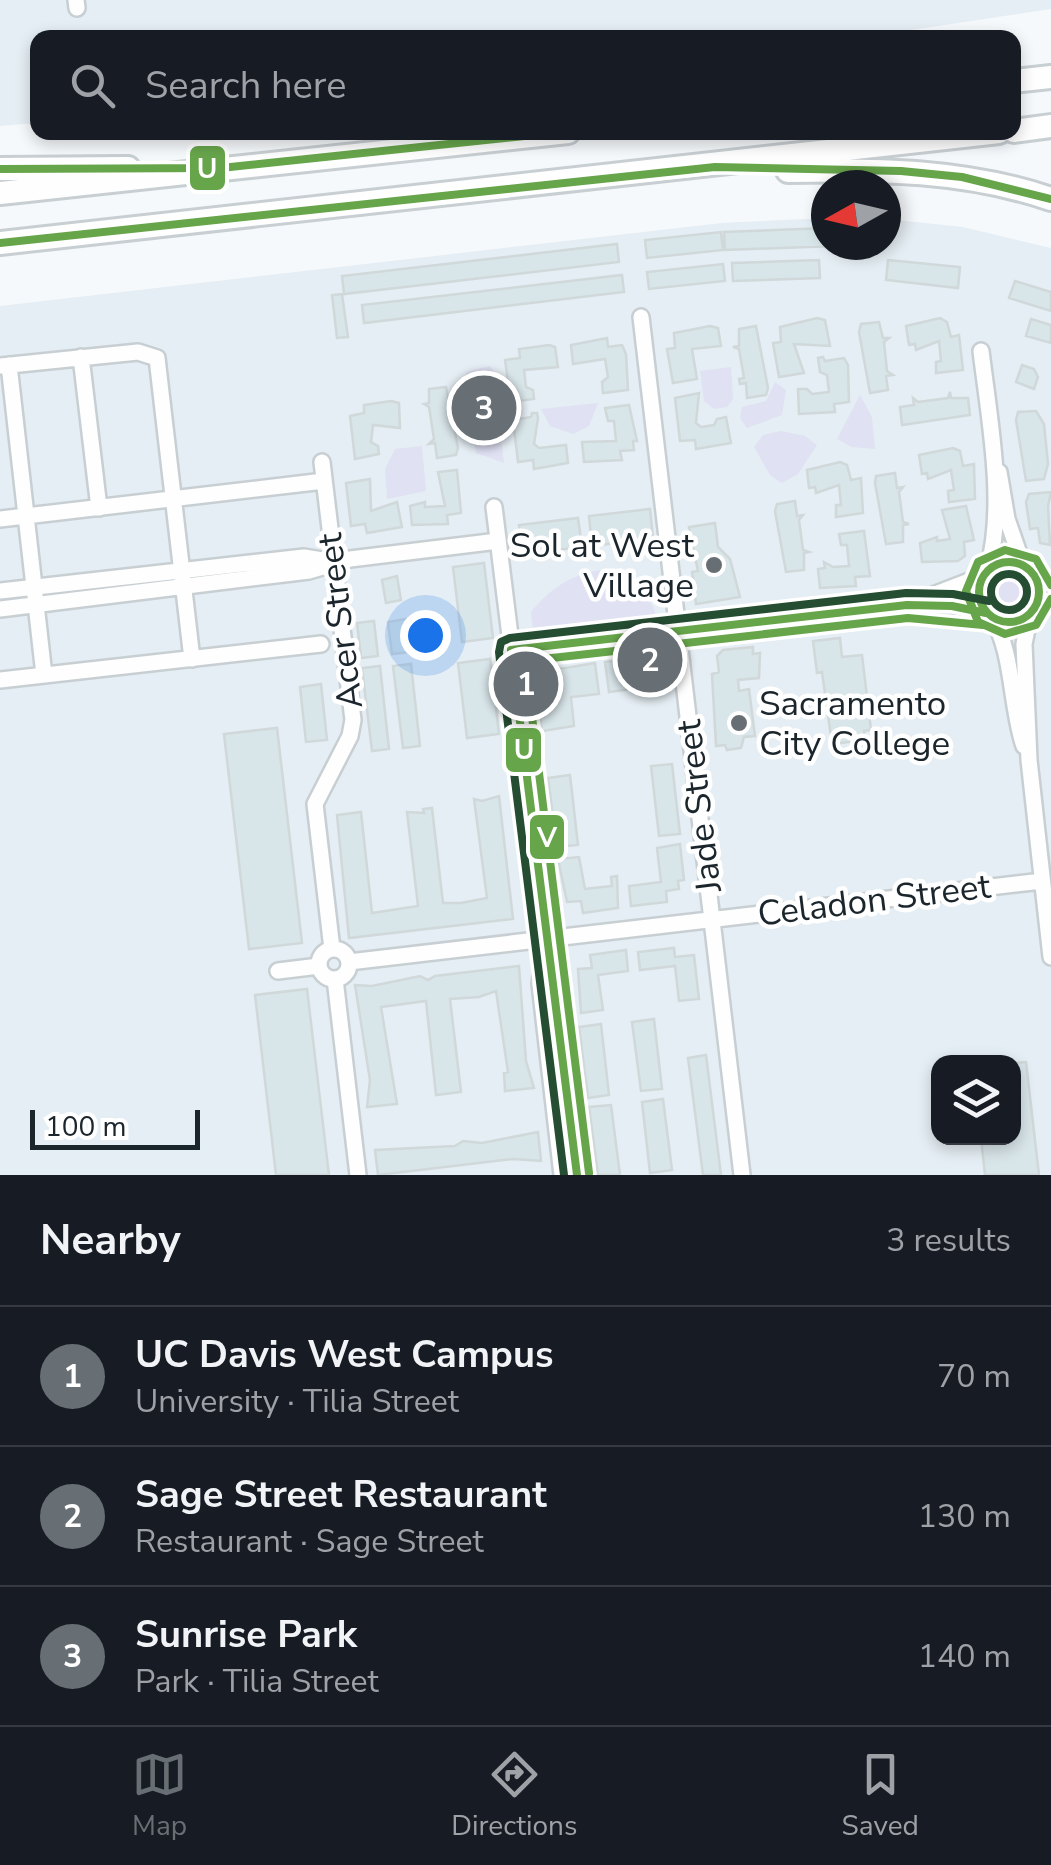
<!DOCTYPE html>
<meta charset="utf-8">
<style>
:root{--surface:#171b24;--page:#20242c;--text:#f1f3f6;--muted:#9ea1a6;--line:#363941;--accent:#686f74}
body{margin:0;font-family:"Nunito Sans",sans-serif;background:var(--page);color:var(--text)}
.controls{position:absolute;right:30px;bottom:30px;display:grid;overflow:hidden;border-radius:20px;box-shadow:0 5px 15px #0003}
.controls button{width:90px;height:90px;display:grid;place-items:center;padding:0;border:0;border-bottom:2px solid var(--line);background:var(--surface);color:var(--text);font:50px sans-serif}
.compass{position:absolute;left:811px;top:170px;width:90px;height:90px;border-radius:50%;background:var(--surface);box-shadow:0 5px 15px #0003;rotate:262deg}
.scale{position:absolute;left:30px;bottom:25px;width:170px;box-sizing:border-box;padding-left:10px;border:5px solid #1b252c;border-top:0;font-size:28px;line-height:35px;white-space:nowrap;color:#1b252c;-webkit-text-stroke:8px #fff;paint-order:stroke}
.you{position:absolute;left:425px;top:635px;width:35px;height:35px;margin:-25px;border:8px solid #fff;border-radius:50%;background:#1a73e8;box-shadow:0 0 0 15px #1a73e833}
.badge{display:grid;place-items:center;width:65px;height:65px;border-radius:50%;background:var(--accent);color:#fff;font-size:32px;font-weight:700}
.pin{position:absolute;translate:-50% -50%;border:5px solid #fff;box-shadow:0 2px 10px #0006}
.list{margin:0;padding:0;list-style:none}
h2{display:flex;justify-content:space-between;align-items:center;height:130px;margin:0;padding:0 40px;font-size:42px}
h2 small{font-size:32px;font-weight:400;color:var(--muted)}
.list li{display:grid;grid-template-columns:65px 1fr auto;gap:30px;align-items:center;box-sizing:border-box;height:140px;padding:0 40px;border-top:2px solid var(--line)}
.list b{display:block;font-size:38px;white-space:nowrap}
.list p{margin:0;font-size:32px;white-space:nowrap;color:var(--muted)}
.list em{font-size:32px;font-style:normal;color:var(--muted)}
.icon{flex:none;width:55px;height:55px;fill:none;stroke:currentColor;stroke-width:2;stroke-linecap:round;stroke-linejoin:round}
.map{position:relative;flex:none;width:1051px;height:1175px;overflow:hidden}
.search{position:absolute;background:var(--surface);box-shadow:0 5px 15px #0003;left:30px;right:30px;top:30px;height:110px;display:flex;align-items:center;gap:25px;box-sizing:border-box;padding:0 35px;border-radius:20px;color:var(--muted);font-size:38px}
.sheet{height:550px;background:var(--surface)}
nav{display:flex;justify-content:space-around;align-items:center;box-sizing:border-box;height:140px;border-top:2px solid var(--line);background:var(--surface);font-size:28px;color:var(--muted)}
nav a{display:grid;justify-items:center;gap:5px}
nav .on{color:var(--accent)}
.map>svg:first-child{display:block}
.built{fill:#e5eef4;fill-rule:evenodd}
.green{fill:#e0e1f3}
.building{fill:#d8e5e9;stroke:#d0d8da;stroke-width:2.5}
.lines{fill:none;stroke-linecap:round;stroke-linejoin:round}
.minor-casing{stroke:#c8cfd3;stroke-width:20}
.highway-casing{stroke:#c8cfd3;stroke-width:28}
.minor{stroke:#fefefe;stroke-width:15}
.highway{stroke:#fefefe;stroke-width:22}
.bus-1-casing{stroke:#fff;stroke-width:15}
.bus-2-casing{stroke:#fff;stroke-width:15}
.bus-3-casing{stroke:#fff;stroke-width:15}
.bus-1{stroke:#67a54b;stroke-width:8}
.bus-2{stroke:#67a54b;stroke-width:8}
.bus-3{stroke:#254d32;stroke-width:8}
.poi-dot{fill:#686f74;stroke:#fff;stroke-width:4}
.labels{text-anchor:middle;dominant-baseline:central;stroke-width:9;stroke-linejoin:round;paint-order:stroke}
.poi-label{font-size:35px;fill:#1b252c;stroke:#fff;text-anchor:end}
.street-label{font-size:35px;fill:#1b252c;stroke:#fff}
.line-badge{stroke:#fff;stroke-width:4}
.badge-label{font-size:28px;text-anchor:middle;font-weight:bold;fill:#fff}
</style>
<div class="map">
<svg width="1051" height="1175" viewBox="0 0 1051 1175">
<rect width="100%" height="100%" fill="#f6f9fb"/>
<path class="built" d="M0 0H1051V9L858 38H38L37 123 0 126Z
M826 218V245H886V219L963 227 1051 248V1175H0V306L722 223ZM938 1062H1014V1138H938Z"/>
<path class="green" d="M490 366 493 370 504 463 476 453 474 443 466 372Z
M731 367 733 399 727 407 714 409 704 401 700 371Z
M775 382 786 390 782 415 747 428 740 418 742 407 766 401Z
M860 395 872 417 875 449 852 447 837 439Z
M598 403 589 426 573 434 550 426 541 409Z
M781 431 805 436 817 445 798 474 782 483 770 475 754 447 763 435Z
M422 446 426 491 387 499 385 469 395 449Z
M600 570C626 573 650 591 656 616L533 631 531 612C550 589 570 575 600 570Z
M991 592a18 18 0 1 1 36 0a18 18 0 1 1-36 0Z"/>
<path class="building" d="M826 228V245L834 246 725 250 724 232Z
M721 232 723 250 647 258 645 240Z
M617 244 619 262 344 294 342 276Z
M819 260 820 278 733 281 732 263Z
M888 260 960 267 958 288 886 280Z
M723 264 725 281 649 289 647 272Z
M622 275 624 292 364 323 362 305Z
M1015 281 1051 292V311L1009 298Z
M342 294 348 337 337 338 332 295Z
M817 318 825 320 830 346 794 344 804 373 779 377 773 343 781 342 780 327Z
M940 318 947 322 951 337 959 335 963 370 936 373V362L941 361 939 341 916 350 915 344 909 345 906 326Z
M1031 319 1051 325V343L1026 336Z
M879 322 883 338H889L884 342 887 371 893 375 886 376 888 390 870 393 859 332 861 324Z
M710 326 718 328 721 346 692 349 697 379 673 383 667 349 675 348 674 333Z
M756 326 768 388 766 395 747 398 746 383 740 384 739 379 744 378 739 349 733 347 739 346V329Z
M607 338 608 347 622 345 626 354 628 390 603 393 602 382 608 377 605 359 573 364 571 345Z
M549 345 555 347 558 367 524 370 526 387 533 390 534 399 511 402 505 360 520 358 519 349Z
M823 357 825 361 844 358 848 365 849 402 834 404 835 412 799 414 798 389H807L812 394 829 392 827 375 820 372 818 358Z
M1022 365 1034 369 1038 377 1034 389 1016 382Z
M446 387 458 448 456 455 437 458 435 443 429 444 434 439 429 407 424 404 429 403V389Z
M950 392 951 398H968L970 415 902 425 900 407 914 405 913 398 918 402 948 398Z
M699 393 696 423 701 427 714 425 717 419 726 417 731 443 696 449 695 440 680 441 675 398Z
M391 401 399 403 400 428 373 425 371 442 378 446 379 454 355 459 350 416 364 413V405Z
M629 405 637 441H633L634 450 620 451 622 460 584 462 582 442 616 441 614 421H608L605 408Z
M1036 411 1044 424 1048 464 1044 479 1026 481 1016 420 1018 412Z
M532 413H537L538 418 534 444 539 448 566 445 568 463 534 469 533 460 518 462 513 420 531 417Z
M953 448 960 451 963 466 974 464 975 499 949 502 948 491 954 490 951 470 928 479 927 473 922 474 919 455Z
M840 462 847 465 851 480 861 478 863 513 836 517V505H841L839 485 816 493 815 487 809 488 807 470Z
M457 470 461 513 447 515 448 524 412 525 410 506 425 502V507L445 506 438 472Z
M895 473 897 488 903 487 899 492 903 522 909 524 903 525V542L886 544 875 483 876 476Z
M370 479 371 511 397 502 402 527 367 533 365 524 351 526 346 483Z
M1051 492 1048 506 1050 545 1040 543 1038 528 1030 529 1026 502 1029 494Z
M795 501 797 516 803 515 799 520 803 550 809 552 804 553V570L786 572 775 511 777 504Z
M966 506 974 540 964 542 965 556 958 561 922 562 920 543 937 537V541L950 539 942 510Z
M650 509 653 538 592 546 589 516Z
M578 518 582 547 522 554 519 525Z
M715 523 718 547 730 559 740 597 696 604 692 572 698 571 689 527Z
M864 531 870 576 855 577 856 586 820 588 818 569 825 568 824 562 833 567 849 566 847 545H841L839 534Z
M484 563 493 638 462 642 453 567Z
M397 576 401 600 386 603 382 580Z
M406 619 410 652 392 654 388 622Z
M374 621 378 656 361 658 357 623Z
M840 638 842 657 862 655 871 730 864 731 865 740 832 744 822 672 817 673 813 641Z
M753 647V654L760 653 759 678 738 680 739 691 749 689 755 736 744 737 741 748 727 750 725 745 716 746 712 674 719 672 717 656 723 650Z
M665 655 668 684 609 692 605 662Z
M490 659 499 734 467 738 458 663Z
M595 663 599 694 571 697 574 726 542 731 535 673Z
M411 664 420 746 403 748 393 666Z
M380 666 389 749 372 751 362 668Z
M321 684 327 740 306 742 300 687Z
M277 728 302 943 249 949 224 734Z
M672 764 680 834 659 836 651 766Z
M570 775 578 845 557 847 548 778Z
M499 796 513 919 349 938 337 815 361 812 372 913 418 906 407 812 424 813 423 809 432 808 443 903H461L487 898 474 799 482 801Z
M680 844 684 880 678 881 679 889 666 891 667 902 631 906 629 886 661 882 657 848Z
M579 857 585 889 612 886 611 877 617 876 618 908 583 913 581 901 567 902 558 859Z
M674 948 675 957 694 955 699 999 679 1001 675 966 640 970 638 952Z
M626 950 628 971 598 975 603 1010 581 1013 578 969 592 968 590 955Z
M519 966 526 1061 534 1088 505 1091 504 1073 508 1072 496 991 479 997 450 999 461 1092 436 1095 426 1001 381 1007 397 1104 367 1107 370 1080 355 985 372 986 420 976 428 980 435 976Z
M307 989 329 1175H276L255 995Z
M654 1019 662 1089 641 1091 632 1022Z
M601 1024 609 1095 588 1098 579 1027Z
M706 1055 721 1175H703L688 1058Z
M1026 1062 1039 1175H985L981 1138H1014V1063Z
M663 1099 672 1170 650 1173 642 1102Z
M611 1105 620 1175H598L589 1107Z
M538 1132 541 1161 513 1159 378 1175 375 1150 455 1146 463 1141 482 1143Z"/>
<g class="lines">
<defs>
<path id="minor" d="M76 0 77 8
M641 317 742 1175
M981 351C989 417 1006 505 988 568
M81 357 99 508
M9 365 44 675
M0 366 138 352 157 358 192 659
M322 462 353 720 350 736 315 804 332 949
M999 472 1007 519 1023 565
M494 507 577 1175
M0 519 324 481
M0 591 304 557 334 562
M907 605 982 576
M0 609 309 571 350 559 498 541
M1030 614 1024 644 1029 760 1051 957
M992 618 1007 622 1030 614 1039 597 1030 570C1009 556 979 563 979 591 979 604 986 609 992 618 1013 649 1011 710 1024 746
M511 650 907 605 952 606 986 613
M0 680 321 644
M319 964a15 15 0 1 1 30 0a15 15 0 1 1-30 0Z
M544 952 540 984 562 1175
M349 962 1042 881
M278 971 319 966
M335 979 358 1175"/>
<path id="highway" d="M1014 81 1051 77
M1014 131 1051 126
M0 169 128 168
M788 171C878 169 966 170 1051 199
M0 193 568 132
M0 243 999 132"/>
</defs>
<use href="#minor" class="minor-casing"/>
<use href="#highway" class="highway-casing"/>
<use href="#minor" class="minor"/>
<use href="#highway" class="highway"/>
<defs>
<path id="bus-1" d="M0 169 221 168 563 132
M0 243 715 167 901 171 962 177 1051 199
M979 592a30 30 0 1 1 60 0a30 30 0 1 1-60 0Z
M577 1175 511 650 907 605 952 606 986 613"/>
<path id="bus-2" d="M1051 585 1036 559 1005 550 978 562 966 591 978 622 1005 634 1036 625 1051 599
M589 1173 525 661 908 618 983 625"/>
<path id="bus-3" d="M991 592a18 18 0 1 1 36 0a18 18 0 1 1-36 0Z
M564 1175 499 652 501 642 510 638 906 593 953 594 989 601"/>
</defs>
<use href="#bus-1" class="bus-1-casing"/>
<use href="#bus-2" class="bus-2-casing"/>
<use href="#bus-3" class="bus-3-casing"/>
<use href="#bus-1" class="bus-1"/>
<use href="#bus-2" class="bus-2"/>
<use href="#bus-3" class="bus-3"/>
</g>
<g class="poi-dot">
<circle cx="714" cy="565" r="10"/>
<circle cx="739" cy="723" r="10"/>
</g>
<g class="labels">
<g class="poi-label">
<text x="694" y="545">Sol at West<tspan x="694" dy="40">Village</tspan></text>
<text x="759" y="703" text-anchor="start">Sacramento<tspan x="759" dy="40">City College</tspan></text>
</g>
<g class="street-label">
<text transform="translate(340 621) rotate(-97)">Acer Street</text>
<text transform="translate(699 806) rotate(-97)">Jade Street</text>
<text transform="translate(874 900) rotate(-7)">Celadon Street</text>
</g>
</g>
<g class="line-badge">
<rect x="188" y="144" width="39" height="48" rx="10" fill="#67a54b"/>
<rect x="504" y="726" width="39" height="48" rx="10" fill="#67a54b"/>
<rect x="528" y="813" width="38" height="48" rx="10" fill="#67a54b"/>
</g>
<g class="badge-label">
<text x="207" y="178">U</text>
<text x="524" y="759">U</text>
<text x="547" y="847">V</text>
</g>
</svg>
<div class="controls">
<button><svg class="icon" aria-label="layers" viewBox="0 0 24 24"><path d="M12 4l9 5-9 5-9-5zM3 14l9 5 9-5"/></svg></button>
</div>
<svg class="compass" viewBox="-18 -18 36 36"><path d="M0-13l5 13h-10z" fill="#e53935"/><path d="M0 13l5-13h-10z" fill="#9ea1a6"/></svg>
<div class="scale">100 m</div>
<div class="you"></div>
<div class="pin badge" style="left:526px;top:684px">1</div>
<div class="pin badge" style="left:650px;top:660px">2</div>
<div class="pin badge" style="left:484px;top:408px">3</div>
<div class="search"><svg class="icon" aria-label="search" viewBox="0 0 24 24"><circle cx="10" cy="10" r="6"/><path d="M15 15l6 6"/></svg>Search here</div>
</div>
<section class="sheet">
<h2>Nearby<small>3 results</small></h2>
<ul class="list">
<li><span class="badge">1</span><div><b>UC Davis West Campus</b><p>University · Tilia Street</p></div><em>70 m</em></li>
<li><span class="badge">2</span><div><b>Sage Street Restaurant</b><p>Restaurant · Sage Street</p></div><em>130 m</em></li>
<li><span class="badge">3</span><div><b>Sunrise Park</b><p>Park · Tilia Street</p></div><em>140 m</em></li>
</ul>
</section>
<nav>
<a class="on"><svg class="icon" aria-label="map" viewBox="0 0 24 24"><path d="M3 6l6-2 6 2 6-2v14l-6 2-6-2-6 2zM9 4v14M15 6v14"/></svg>Map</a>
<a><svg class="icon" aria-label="directions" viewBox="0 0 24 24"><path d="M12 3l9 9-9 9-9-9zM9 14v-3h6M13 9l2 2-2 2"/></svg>Directions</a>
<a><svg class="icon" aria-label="saved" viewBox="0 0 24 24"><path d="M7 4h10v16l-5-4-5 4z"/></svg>Saved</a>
</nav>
